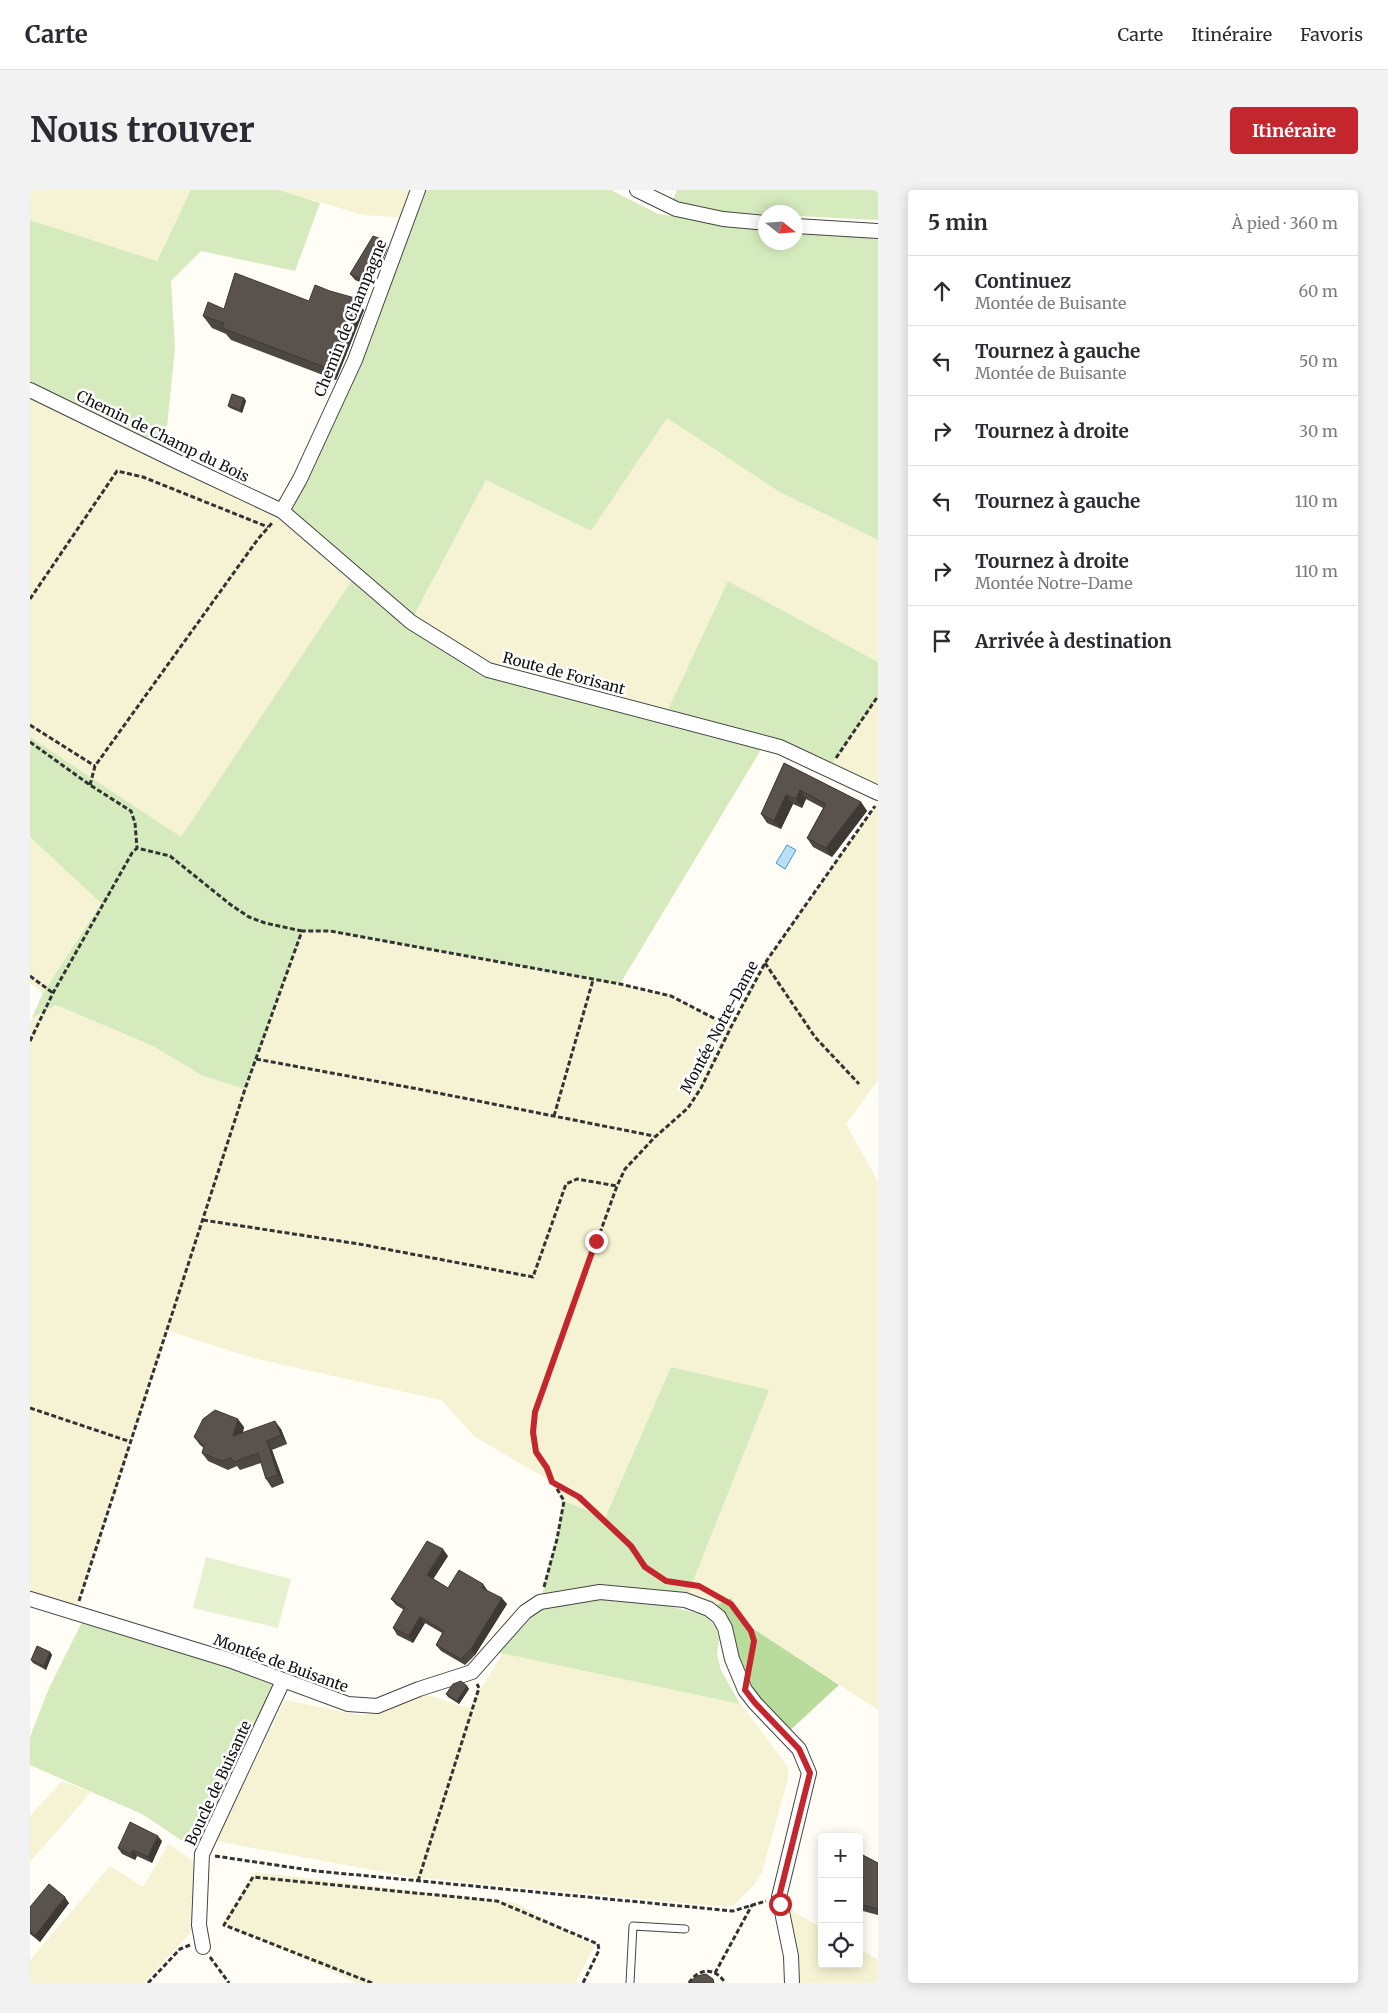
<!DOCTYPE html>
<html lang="fr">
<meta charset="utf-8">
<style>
:root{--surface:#fff;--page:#f2f2f3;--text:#2b2b33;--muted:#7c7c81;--line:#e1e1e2;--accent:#c4262e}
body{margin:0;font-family:Merriweather,serif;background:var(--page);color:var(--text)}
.controls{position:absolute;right:15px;bottom:15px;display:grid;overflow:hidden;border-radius:5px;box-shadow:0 2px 12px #0003}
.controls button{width:45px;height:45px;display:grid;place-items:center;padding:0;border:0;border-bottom:1px solid var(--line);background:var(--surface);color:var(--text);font:25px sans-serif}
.compass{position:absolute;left:728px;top:15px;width:45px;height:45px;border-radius:50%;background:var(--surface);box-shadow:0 2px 12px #0003;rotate:107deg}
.stop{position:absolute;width:15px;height:15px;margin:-11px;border:4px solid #c4262e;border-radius:50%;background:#fff}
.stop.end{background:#c4262e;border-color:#fff;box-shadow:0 1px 5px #0008}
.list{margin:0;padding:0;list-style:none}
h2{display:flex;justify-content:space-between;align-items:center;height:65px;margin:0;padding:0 20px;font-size:21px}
h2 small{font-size:16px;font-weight:400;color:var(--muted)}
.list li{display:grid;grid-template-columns:32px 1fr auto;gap:15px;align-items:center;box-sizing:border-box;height:70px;padding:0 20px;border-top:1px solid var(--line)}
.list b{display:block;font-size:19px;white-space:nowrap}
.list p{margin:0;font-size:16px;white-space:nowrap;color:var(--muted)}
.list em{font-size:16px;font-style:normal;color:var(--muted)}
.icon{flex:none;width:28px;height:28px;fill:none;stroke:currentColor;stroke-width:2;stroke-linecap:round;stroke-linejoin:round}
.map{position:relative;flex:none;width:848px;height:1793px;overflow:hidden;border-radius:5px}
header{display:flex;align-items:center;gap:30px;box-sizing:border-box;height:70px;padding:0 25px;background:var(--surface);border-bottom:1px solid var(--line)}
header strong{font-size:24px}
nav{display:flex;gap:28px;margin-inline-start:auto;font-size:18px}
.intro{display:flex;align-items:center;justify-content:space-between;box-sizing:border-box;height:120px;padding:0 30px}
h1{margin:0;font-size:35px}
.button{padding:12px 22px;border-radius:5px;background:var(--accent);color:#fff;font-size:18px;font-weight:700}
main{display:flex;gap:30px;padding:0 30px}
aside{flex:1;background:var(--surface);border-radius:5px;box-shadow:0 2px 12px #0003}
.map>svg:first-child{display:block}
.farmland{fill:#f6f3d4}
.green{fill:#d5ebbd}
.forest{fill:#b9dc9c}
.pitch{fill:#e6f2cf}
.water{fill:#b9e0f7;stroke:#3f96cf}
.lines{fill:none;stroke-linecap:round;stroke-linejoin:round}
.service-casing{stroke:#444;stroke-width:9}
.minor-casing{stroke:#444;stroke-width:16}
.path{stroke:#333;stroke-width:3;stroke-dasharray:5 2.5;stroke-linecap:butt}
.service{stroke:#fff;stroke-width:7}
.minor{stroke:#fff;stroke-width:14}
.wall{fill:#4d4742}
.shaded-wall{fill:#3f3936}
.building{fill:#5a524d;stroke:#3f3936}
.route{stroke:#c4262e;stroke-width:6}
.labels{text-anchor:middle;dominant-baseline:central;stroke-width:5;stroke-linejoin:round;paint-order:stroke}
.street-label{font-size:15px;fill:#111;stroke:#fff}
</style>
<header>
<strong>Carte</strong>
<nav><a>Carte</a><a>Itinéraire</a><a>Favoris</a></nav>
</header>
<div class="intro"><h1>Nous trouver</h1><a class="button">Itinéraire</a></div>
<main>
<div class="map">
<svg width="848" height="1793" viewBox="0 0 848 1793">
<rect width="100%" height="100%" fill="#fffdf5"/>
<path class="farmland" d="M0 0H161L127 71 0 30Z
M249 0H388L378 28 333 25Z
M0 202 252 321 326 384 151 648 0 547Z
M637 228 749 301 848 350V472L698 391 635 526 458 480 381 432 456 290 561 341Z
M848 507V603L798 579Z
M848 612V890L816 934 848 991V1520L713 1432 701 1409 679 1419 655 1410 641 1177 575 1328 534 1311 522 1292 445 1247 411 1210 223 1168 138 1141 45 1423 0 1409V833L2 828 26 815 123 856 173 886 215 899 272 741H300L590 794 641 806 701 836 735 773Z
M0 647 71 712 13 803 0 793Z
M473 1463 711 1514 758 1577V1589L732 1682 724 1695 704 1715 696 1717 380 1687 186 1651 255 1510 329 1525 348 1523 394 1504 439 1518Z
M32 1591 61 1602 0 1672V1626Z
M139 1654 165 1672 164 1739 114 1793H0V1770L80 1676 113 1697Z
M225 1682 486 1713 564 1756 546 1793H327L192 1733Z
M750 1714 792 1738V1774H829V1759L848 1769V1793H762Z"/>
<path class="green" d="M161 0H249L290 13 265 81 171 61 141 91 145 158 134 266 0 200V30L127 71Z
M388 0H581L628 24 691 33 735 35 736 52H766V37L848 41V350L750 302 637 228 561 341 456 290 381 431 458 480 635 526 698 391 848 472V507L798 579 735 553 590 794 300 741H272L215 899 173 886 123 856 26 815 2 828 13 803 71 713 0 647V547L151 647 326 384 252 321 270 289Z
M647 0H848V30L766 26V22H736L735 24 675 21 643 10Z
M641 1177 739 1200 657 1406 573 1394 568 1407 643 1417 677 1426 686 1438 689 1450 687 1465 691 1480 710 1514 461 1461 510 1412 527 1349 534 1311 575 1328Z
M55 1426 253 1491 172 1664 112 1624 0 1575V1547L19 1498Z"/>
<path class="forest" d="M701 1408 713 1432 809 1495 755 1545 725 1513 679 1419Z"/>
<path class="pitch" d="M176 1367 261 1389 248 1438 163 1418Z"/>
<path class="water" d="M757 655 766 660 755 679 746 673Z"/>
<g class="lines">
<defs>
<path id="service" d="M600 1793 603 1736 655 1739"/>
<path id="minor" d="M607 0 646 19 693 29 736 33
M766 36 848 41
M0 200 150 273 252 321 381 432 458 480 750 557 848 603
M252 321 270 289 325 170 388 0
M0 1409 199 1470 318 1514 347 1516 389 1499 442 1482 495 1422 510 1412 570 1402 655 1410 679 1419 689 1427 695 1438 702 1469 715 1500 725 1513 769 1559 779 1583 749 1707 761 1766 762 1793
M173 1757 169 1735 172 1664 253 1491"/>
</defs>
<use href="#service" class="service-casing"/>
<use href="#minor" class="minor-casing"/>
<path class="path" d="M0 409 87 281 113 287 238 337
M0 535 65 576
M0 552 60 595 101 621 105 633 107 658
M806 568 848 506
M60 595 65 576 228 349 243 332
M735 773 785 847 829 894
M0 786 23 803
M0 851 23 803 102 663 107 658 140 666 201 715 219 727 235 733 272 741
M226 869 388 899 624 946
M524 926 563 790
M173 1030 329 1054 503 1087 536 994 547 989 587 996
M0 1218 101 1252
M524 1293 549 1307 601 1356 615 1377 636 1391 669 1396 701 1414 721 1441 724 1451 720 1475
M514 1397 527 1349 534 1311 506 1262 503 1242 505 1222 587 996 595 979 625 947 658 918 671 898 701 837 735 773 845 616
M49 1411 215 899 272 741H300L590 794 641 806 701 837
M185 1666 286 1681 703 1721 736 1711
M388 1691 449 1498 447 1494
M180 1767 199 1793
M685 1783 722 1715
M118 1793 150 1759 160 1755
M342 1793 194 1735 223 1687 467 1711 568 1754 569 1760 553 1793
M659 1793C668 1778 686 1777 695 1793"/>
<use href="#service" class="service"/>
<use href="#minor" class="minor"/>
</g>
<path class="wall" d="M358 56 351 75 336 95 325 90 320 84Z
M279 111 334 120 306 190 201 150 196 144 182 138 173 126Z
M214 208 216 211 212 223 200 218 198 216Z
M754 573 831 612 837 621 802 667 783 657 777 648 793 618 776 609 772 618 763 614 751 639 737 633 731 624Z
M214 1237 213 1243 251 1239 257 1254 242 1260 254 1293 242 1298 236 1289 231 1273 210 1280 207 1276 198 1280 178 1271 172 1263 174 1258 170 1255 164 1247Z
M418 1366 403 1389 418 1398 458 1401 477 1414 445 1465 435 1475 411 1461 406 1455 412 1443 395 1433 383 1453 367 1445 363 1438 374 1420 366 1415 361 1409Z
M20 1462 22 1465 16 1480 3 1473 1 1470Z
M437 1496 439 1499 429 1514 418 1507 416 1504Z
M132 1651 122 1673 107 1666 105 1670 92 1664 88 1658Z
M829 1663 848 1673V1725L829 1720Z
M39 1713 10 1752 0 1744V1717Z"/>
<path class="shaded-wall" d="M354 50 358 56 351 75 336 95 332 89Z
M325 108 334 120 306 190 297 178Z
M214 208 216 211 212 223 210 220Z
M770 600 776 609 772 618 766 609Z
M756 605 763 614 751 639 744 631Z
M831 612 837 621 802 667 796 658Z
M208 1229 214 1237 209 1254 203 1246Z
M245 1231 251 1239 257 1254 251 1245Z
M237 1251 242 1260 254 1293 248 1285Z
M413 1359 418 1366 402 1391 397 1385Z
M453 1394 458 1401 452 1398Z
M472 1408 477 1414 445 1465 441 1459Z
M390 1427 395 1433 383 1453 379 1446Z
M20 1462 22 1465 16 1480 14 1476Z
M437 1496 439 1499 429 1514 427 1511Z
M128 1646 132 1651 122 1673 118 1667Z
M103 1660 107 1666 105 1670 101 1664Z
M35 1707 39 1713 10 1752 5 1746Z"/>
<path class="building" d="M343 46 354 50 347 69 332 89 320 84Z
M205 83 279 111 285 95 300 101 325 108 297 178 192 138 194 133 173 126 178 112 194 119Z
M202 204 214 208 210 220 198 216Z
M754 573 831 612 796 658 777 648 796 614 770 600 766 609 756 605 744 631 731 624Z
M185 1220 208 1229 203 1246 245 1231 251 1245 237 1251 248 1285 236 1289 228 1263 204 1272 201 1268 192 1271 172 1263 174 1256 164 1247 173 1229Z
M397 1351 413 1359 397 1385 418 1398 429 1380 453 1394 452 1398 472 1408 441 1459 431 1469 406 1455 414 1441 390 1427 379 1446 363 1438 375 1417 361 1409Z
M7 1456 20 1462 14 1476 1 1470Z
M431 1491 437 1496 427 1511 416 1504 423 1494Z
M100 1632 128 1646 118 1667 103 1660 101 1664 88 1658Z
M829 1663 848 1673V1719L829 1714Z
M19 1694 35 1707 5 1746 0 1741V1717Z
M676 1784 683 1789 684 1793H661L663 1789 667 1786Z"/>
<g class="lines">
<path class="route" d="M566 1051 505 1222 503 1242 506 1262 517 1278 522 1292 549 1307 601 1356 615 1377 636 1391 669 1396 701 1414 721 1441 724 1451 715 1500 725 1513 769 1559 780 1583 749 1707 750 1714"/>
</g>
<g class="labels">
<g class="street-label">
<text transform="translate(320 128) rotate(-68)">Chemin de Champagne</text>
<text transform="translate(133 246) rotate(26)">Chemin de Champ du Bois</text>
<text transform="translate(534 483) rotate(15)">Route de Forisant</text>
<text transform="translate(689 837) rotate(-62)">Montée Notre-Dame</text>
<text transform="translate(251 1473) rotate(20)">Montée de Buisante</text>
<text transform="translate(188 1593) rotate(-65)">Boucle de Buisante</text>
</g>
</g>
</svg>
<div class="controls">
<button>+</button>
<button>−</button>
<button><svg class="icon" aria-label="locate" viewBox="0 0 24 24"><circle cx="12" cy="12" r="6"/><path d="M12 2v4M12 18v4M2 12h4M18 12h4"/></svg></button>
</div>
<svg class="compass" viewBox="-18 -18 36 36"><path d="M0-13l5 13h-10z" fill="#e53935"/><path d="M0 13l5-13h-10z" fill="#7c7c81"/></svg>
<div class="stop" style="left:750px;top:1714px"></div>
<div class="stop end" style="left:566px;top:1051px"></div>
</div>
<aside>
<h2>5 min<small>À pied · 360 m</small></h2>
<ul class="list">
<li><svg class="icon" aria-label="ahead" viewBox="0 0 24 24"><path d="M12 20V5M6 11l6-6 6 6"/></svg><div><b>Continuez</b><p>Montée de Buisante</p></div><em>60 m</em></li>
<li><svg class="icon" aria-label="left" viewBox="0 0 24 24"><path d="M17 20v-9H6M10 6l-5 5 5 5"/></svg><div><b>Tournez à gauche</b><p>Montée de Buisante</p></div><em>50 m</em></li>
<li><svg class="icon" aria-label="right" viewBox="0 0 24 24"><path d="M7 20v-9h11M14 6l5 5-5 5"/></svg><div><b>Tournez à droite</b></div><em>30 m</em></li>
<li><svg class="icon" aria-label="left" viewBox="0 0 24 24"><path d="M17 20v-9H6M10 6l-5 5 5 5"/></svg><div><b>Tournez à gauche</b></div><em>110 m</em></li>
<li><svg class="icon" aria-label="right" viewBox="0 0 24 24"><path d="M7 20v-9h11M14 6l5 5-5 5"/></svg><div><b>Tournez à droite</b><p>Montée Notre-Dame</p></div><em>110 m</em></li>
<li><svg class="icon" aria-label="arrive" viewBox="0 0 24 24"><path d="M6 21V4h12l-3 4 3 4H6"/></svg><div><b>Arrivée à destination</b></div></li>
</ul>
</aside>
</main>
